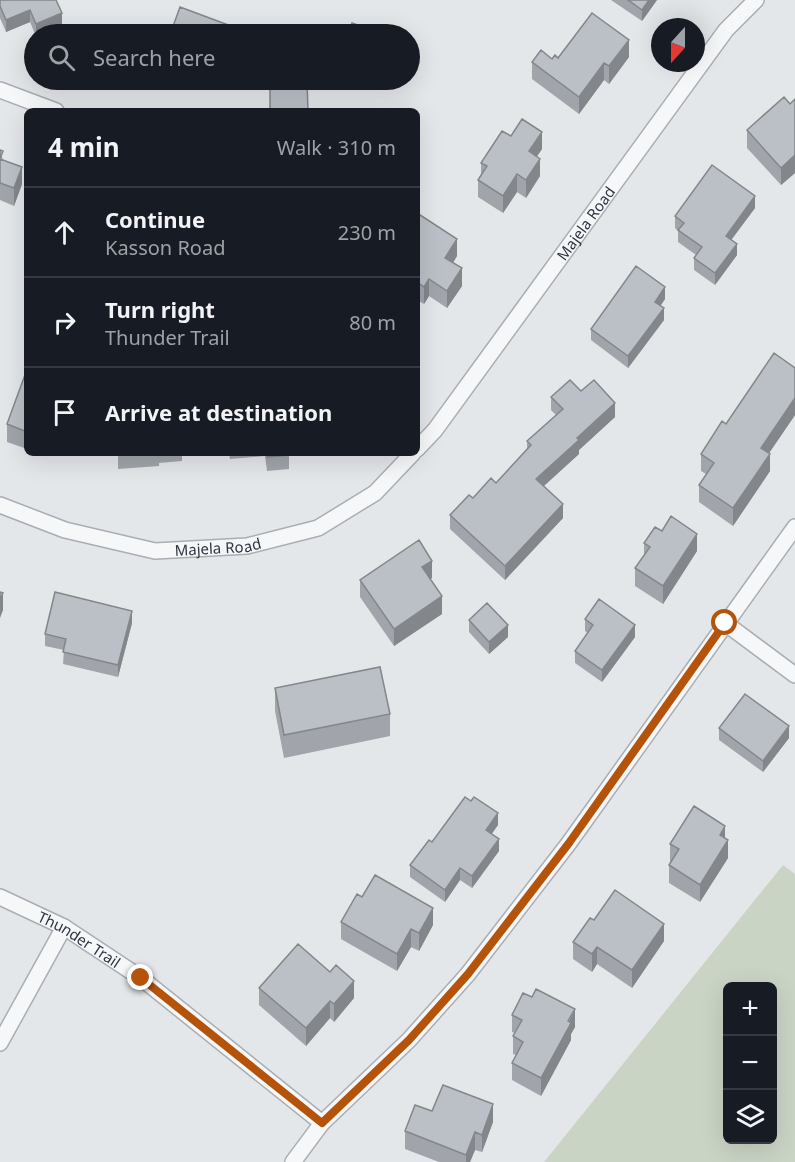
<!DOCTYPE html>
<meta charset="utf-8">
<style>
:root{--surface:#171b24;--page:#242831;--text:#f1f3f6;--muted:#9ea1a6;--line:#363941}
body{margin:0;font-family:"Noto Sans",sans-serif;background:var(--page);color:var(--text)}
.controls{position:absolute;right:18px;bottom:18px;display:grid;overflow:hidden;border-radius:9px;box-shadow:0 6px 24px #0002}
.controls button{width:54px;height:54px;display:grid;place-items:center;padding:0;border:0;border-bottom:2px solid var(--line);background:var(--surface);color:var(--text);font:30px sans-serif}
.compass{position:absolute;left:651px;top:18px;width:54px;height:54px;border-radius:50%;background:var(--surface);box-shadow:0 6px 24px #0002;rotate:201deg}
.stop{position:absolute;width:18px;height:18px;margin:-14px;border:4px solid #b45309;border-radius:50%;background:#fff}
.stop.end{background:#b45309;border-color:#fff;box-shadow:0 2px 6px #0008}
.list{margin:0;padding:0;list-style:none}
h2{display:flex;justify-content:space-between;align-items:center;height:78px;margin:0;padding:0 24px;font-size:26px}
h2 small{font-size:20px;font-weight:400;color:var(--muted)}
.list li{display:grid;grid-template-columns:39px 1fr auto;gap:18px;align-items:center;box-sizing:border-box;height:90px;padding:0 24px;border-top:2px solid var(--line)}
.list b{display:block;font-size:22px;white-space:nowrap}
.list p{margin:0;font-size:20px;white-space:nowrap;color:var(--muted)}
.list em{font-size:20px;font-style:normal;color:var(--muted)}
.icon{flex:none;width:33px;height:33px;fill:none;stroke:currentColor;stroke-width:2;stroke-linecap:round;stroke-linejoin:round}
.map{position:relative;flex:none;width:795px;height:1162px;overflow:hidden}
.search{position:absolute;background:var(--surface);box-shadow:0 6px 24px #0002;left:24px;top:24px;width:396px;height:66px;display:flex;align-items:center;gap:15px;box-sizing:border-box;padding:0 21px;border-radius:33px;color:var(--muted);font-size:22px}
.panel{position:absolute;background:var(--surface);box-shadow:0 6px 24px #0002;left:24px;top:108px;width:396px;height:348px;border-radius:9px}
.map>svg:first-child{display:block}
.green{fill:#cad4c5;fill-rule:evenodd}
.lines{fill:none;stroke-linecap:round;stroke-linejoin:round}
.minor-casing{stroke:#a9aeb4;stroke-width:18}
.minor{stroke:#f6f7f9;stroke-width:15}
.wall{fill:#a1a5ab}
.shaded-wall{fill:#83868b}
.building{fill:#bbc0c7;stroke:#83868b;stroke-width:1.5}
.route{stroke:#b45309;stroke-width:8}
.labels{text-anchor:middle;dominant-baseline:central;stroke-width:4.5;stroke-linejoin:round;paint-order:stroke}
.street-label{font-size:15px;fill:#2c3542;stroke:#f3f5f8}
</style>
<div class="map">
<svg width="795" height="1162" viewBox="0 0 795 1162">
<rect width="100%" height="100%" fill="#e4e7ea"/>
<path class="green" d="M783 865 795 874V1162H544ZM728 986H772V1140H728Z"/>
<g class="lines">
<defs>
<g id="minor">
<path d="M0 90 56 111"/>
<path id="s1" d="M417 449 435 430 726 30 756 0"/>
<path id="s2" d="M0 505 65 530 155 551 247 546 318 528 375 493 413 453"/>
<path d="M725 623 795 675"/>
<path id="s3" d="M0 897 64 927 141 978 322 1123"/>
<path d="M0 1043 64 927"/>
<path d="M293 1162 322 1123 409 1040 468 974 569 843 795 527"/>
</g>
</defs>
<use href="#minor" class="minor-casing"/>
<use href="#minor" class="minor"/>
</g>
<path class="wall" d="M0 0H56L62 24 38 34H35L30 22 6 32 0 18Z
M611 0H657L642 21Z
M629 57 609 84 604 80 579 114 532 79V62L558 58Z
M201 80H218L216 85Z
M795 99V173L781 185 747 148V130L790 104Z
M511 136 542 149 537 156 540 176 526 198 517 192 503 213 478 197V180L481 174V163Z
M0 150 3 160 22 184 14 206 0 200Z
M755 208 731 240 737 255 715 285 694 270V258L696 255 678 242V231L675 228V216Z
M417 213 457 256 453 263 462 286 447 308 429 296 424 304 417 300Z
M665 299 660 306 664 320 628 368 591 340V329Z
M795 368V415L769 453 770 471 733 526 699 502V485L706 474 701 471V454L726 424Z
M27 372V449L7 442V424Z
M581 391 615 417 579 450V454L544 486 563 518 505 580 450 529V515L496 483 527 450V441L556 415 551 410V397Z
M118 453H182V461L159 463V466L118 469Z
M229 453H289V469L267 471 265 456 230 459Z
M662 531 697 551 663 604 635 586V568L644 555V543Z
M432 578 430 579 442 614 394 646 360 597V580Z
M585 619 635 637 602 682 575 663V651L588 633 585 631Z
M469 620 508 637 489 654 469 632Z
M132 623 118 677 63 664 64 650 45 646V634Z
M275 688 390 714V736L284 758 275 711Z
M719 728 789 738 763 772 719 740Z
M498 825 491 834 499 851 472 888 460 880 445 902 410 877V865L432 842Z
M725 839 728 858 700 902 669 883V865L671 862 670 861V844Z
M362 897 433 925 419 951 411 947 397 971 341 939V922Z
M594 920 664 941 632 988 597 964 592 972 573 959V942Z
M259 988 354 998 334 1022 330 1018 306 1046 259 1005Z
M512 1015 575 1027 571 1034V1040L541 1096 512 1080V1063L516 1055 513 1054V1036L515 1033 512 1032Z
M432 1111 493 1122 482 1152 475 1150 470 1162H439L405 1149V1131Z"/>
<path class="shaded-wall" d="M649 0H657L642 21V10Z
M30 10V22L6 32V20Z
M62 13V24L38 34H36V24Z
M629 40V57L609 84V66Z
M604 63V80L579 114V97Z
M542 132V149L529 168V151Z
M795 155V173L781 185V168Z
M540 159V176L526 198V180Z
M22 167V184L14 206V188Z
M517 174V192L503 213V196Z
M755 196V208L726 247V236Z
M457 239V256L445 275V258Z
M737 244V255L715 285V273Z
M462 268V286L447 308V291Z
M429 279V296L424 304V287Z
M665 287V299L655 314V302Z
M664 308V320L628 368V356Z
M795 398V415L761 465V448Z
M615 403V417L579 450V454L536 493V479L577 438Z
M770 454V471L733 526V508Z
M563 504V518L505 580V566Z
M697 534V551L663 604V586Z
M432 561V578L422 585V567Z
M3 593V610L0 618V600Z
M442 596V614L394 646V629Z
M132 611V623L118 677V665Z
M508 625V637L489 654V642Z
M635 625V637L602 682V670Z
M789 726V738L763 772V761Z
M498 813V825L486 842V830Z
M725 826V844L720 835Z
M499 839V851L472 888V876Z
M728 840V858L700 902V885Z
M460 868V880L445 902V890Z
M433 908V925L419 951V933Z
M664 924V941L632 988V970Z
M411 929V947L397 971V954Z
M597 947V964L592 972V954Z
M354 981V998L334 1022V1004Z
M330 1001V1018L306 1046V1028Z
M575 1009V1027L571 1034V1040L541 1096V1078Z
M493 1104V1122L482 1152V1135Z
M475 1132V1150L470 1162H466V1155Z"/>
<path class="building" d="M0 0H56L62 13 36 24 30 10 6 20 0 6Z
M628 0H649L642 10Z
M180 7 231 26 228 34H157L159 28 171 32Z
M592 13 629 40 609 66 604 63 579 97 532 62 541 50 552 59 555 55 558 58Z
M352 23 383 34H348Z
M270 81H307L308 111H270Z
M784 97 790 104 795 99V155L781 168 747 130Z
M522 119 542 132 529 151 540 159 526 180 517 174 503 196 478 180 487 166 481 163 502 131 511 136Z
M0 150 3 151 0 159 22 167 14 188 0 183Z
M712 165 755 196 726 236 737 244 715 273 694 258 702 247 678 230 684 223 675 216Z
M417 213 457 239 445 258 462 268 447 291 429 279 424 287 417 282Z
M636 266 665 287 655 302 664 308 628 356 591 329Z
M774 353 795 368V398L761 448 770 454 733 508 699 485 714 463 701 454 722 421 726 424Z
M26 372H27V432L7 424Z
M570 380 581 391 594 380 615 403 577 438 579 440 536 479 563 504 505 566 450 515 469 495 473 498 491 478 496 483 531 445 527 441 563 409 551 397Z
M118 453H154L118 455Z
M267 453H289V455L267 457Z
M671 516 697 534 663 586 635 568 650 547 644 543 655 527 662 531Z
M419 540 432 561 422 567 442 596 394 629 360 580Z
M0 592 3 593 0 600Z
M55 592 132 611 118 665 63 652 66 639 45 634Z
M599 599 635 625 602 670 575 651 593 625 585 619Z
M487 603 508 625 489 642 469 620Z
M380 667 390 714 284 735 275 688Z
M745 694 789 726 763 761 719 728Z
M465 797 471 801 474 797 498 813 486 830 499 839 472 876 460 868 445 890 410 865 429 840 432 842Z
M694 806 725 826 720 835 728 840 700 885 669 865 679 849 670 844Z
M375 875 433 908 419 933 411 929 397 954 341 922 357 894 362 897Z
M615 890 664 924 632 970 597 947 592 954 573 942 590 918 594 920Z
M298 944 330 972 336 965 354 981 334 1004 330 1001 306 1028 259 988Z
M536 989 575 1009 568 1021 571 1023 541 1078 512 1063 523 1042 513 1036 522 1020 512 1015 523 993 532 997Z
M443 1085 493 1104 482 1135 475 1132 466 1155 405 1131 415 1105 432 1111Z"/>
<g class="lines">
<path class="route" d="M141 978 322 1123 409 1040 468 974 569 843 725 623"/>
</g>
<g class="labels">
<g class="street-label">
<text stroke="none"><textPath href="#s1" startOffset="282">Majela Road</textPath></text>
<text stroke="none"><textPath href="#s2" startOffset="225">Majela Road</textPath></text>
<text stroke="none"><textPath href="#s3" startOffset="90">Thunder Trail</textPath></text>
</g>
</g>
</svg>
<div class="controls">
<button>+</button>
<button>−</button>
<button><svg class="icon" aria-label="layers" viewBox="0 0 24 24"><path d="M12 4l9 5-9 5-9-5zM3 14l9 5 9-5"/></svg></button>
</div>
<svg class="compass" viewBox="-18 -18 36 36"><path d="M0-13l5 13h-10z" fill="#e53935"/><path d="M0 13l5-13h-10z" fill="#9ea1a6"/></svg>
<div class="stop" style="left:725px;top:623px"></div>
<div class="stop end" style="left:141px;top:978px"></div>
<div class="search"><svg class="icon" aria-label="search" viewBox="0 0 24 24"><circle cx="10" cy="10" r="6"/><path d="M15 15l6 6"/></svg>Search here</div>
<section class="panel">
<h2>4 min<small>Walk · 310 m</small></h2>
<ul class="list">
<li><svg class="icon" aria-label="ahead" viewBox="0 0 24 24"><path d="M12 20V5M6 11l6-6 6 6"/></svg><div><b>Continue</b><p>Kasson Road</p></div><em>230 m</em></li>
<li><svg class="icon" aria-label="right" viewBox="0 0 24 24"><path d="M7 20v-9h11M14 6l5 5-5 5"/></svg><div><b>Turn right</b><p>Thunder Trail</p></div><em>80 m</em></li>
<li><svg class="icon" aria-label="arrive" viewBox="0 0 24 24"><path d="M6 21V4h12l-3 4 3 4H6"/></svg><div><b>Arrive at destination</b></div></li>
</ul>
</section>
</div>
